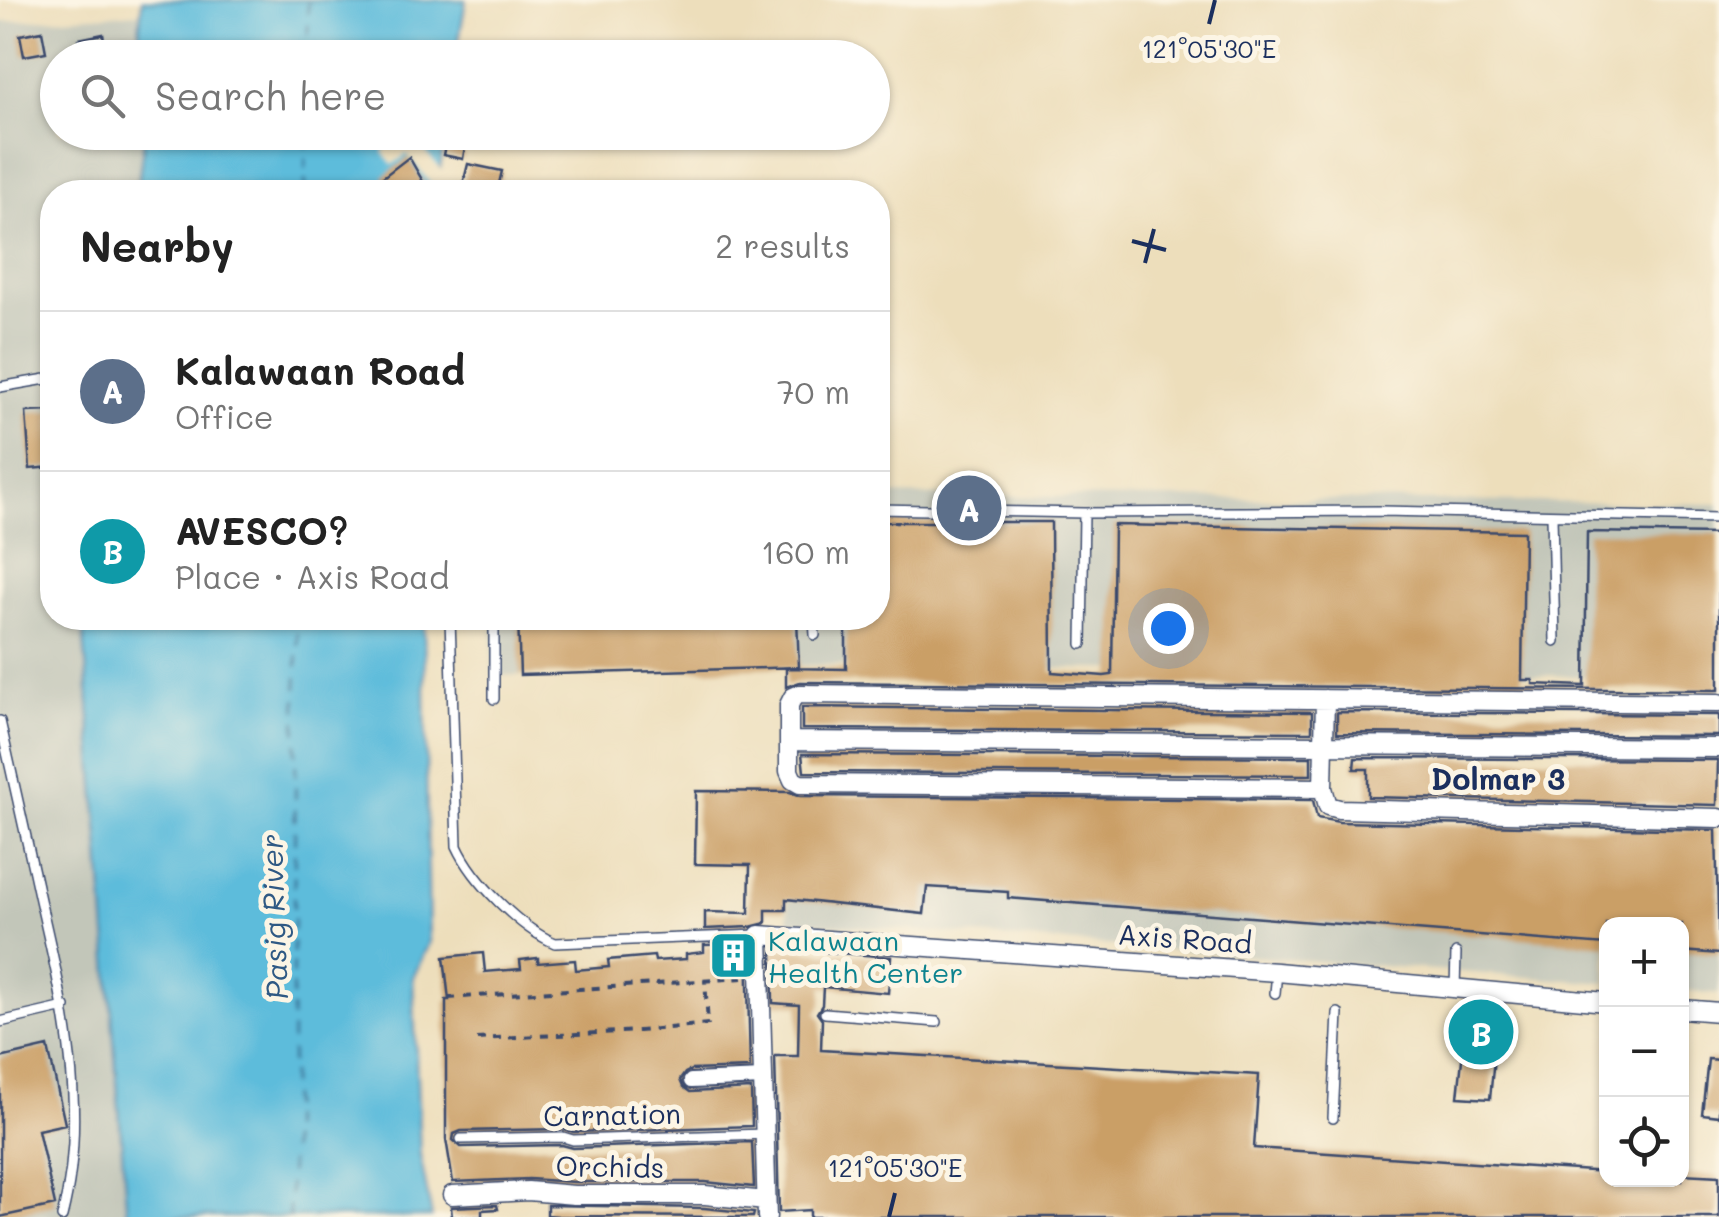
<!DOCTYPE html>
<meta charset="utf-8">
<style>
:root{--surface:#fff;--page:#f6f6f6;--text:#222;--muted:#767676;--line:#e0e0e0;--accent:#0b8043}
body{margin:0;font-family:Mali,sans-serif;background:var(--page);color:var(--text)}
.controls{position:absolute;right:30px;bottom:30px;display:grid;overflow:hidden;border-radius:20px;box-shadow:0 2px 8px #0004}
.controls button{width:90px;height:90px;display:grid;place-items:center;padding:0;border:0;border-bottom:2px solid var(--line);background:var(--surface);color:var(--text);font:50px sans-serif}
.you{position:absolute;left:1168px;top:628px;width:35px;height:35px;margin:-25px;border:8px solid #fff;border-radius:50%;background:#1a73e8;box-shadow:0 0 0 15px #1a73e833}
.badge{display:grid;place-items:center;width:65px;height:65px;border-radius:50%;background:var(--accent);color:#fff;font-size:32px;font-weight:700}
.pin{position:absolute;translate:-50% -50%;border:5px solid #fff;box-shadow:0 2px 10px #0006}
.list{margin:0;padding:0;list-style:none}
h2{display:flex;justify-content:space-between;align-items:center;height:130px;margin:0;padding:0 40px;font-size:42px}
h2 small{font-size:32px;font-weight:400;color:var(--muted)}
.list li{display:grid;grid-template-columns:65px 1fr auto;gap:30px;align-items:center;box-sizing:border-box;height:160px;padding:0 40px;border-top:2px solid var(--line)}
.list b{display:block;font-size:38px;white-space:nowrap}
.list p{margin:0;font-size:32px;white-space:nowrap;color:var(--muted)}
.list em{font-size:32px;font-style:normal;color:var(--muted)}
.icon{flex:none;width:55px;height:55px;fill:none;stroke:currentColor;stroke-width:2;stroke-linecap:round;stroke-linejoin:round}
.map{position:relative;flex:none;width:1719px;height:1217px;overflow:hidden}
.search{position:absolute;background:var(--surface);box-shadow:0 2px 8px #0004;left:40px;top:40px;width:850px;height:110px;display:flex;align-items:center;gap:25px;box-sizing:border-box;padding:0 35px;border-radius:55px;color:var(--muted);font-size:38px}
.panel{position:absolute;background:var(--surface);box-shadow:0 2px 8px #0004;left:40px;top:180px;width:850px;height:450px;border-radius:40px}
.map>svg:first-child{display:block}
.industrial{fill:#c2c6b9}
.water{fill:#5dbcdb;stroke:#3c769c;stroke-width:2.5}
.pier{fill:#eddebb}
.lines{fill:none;stroke-linecap:round;stroke-linejoin:round}
.ferry{stroke:#2f5984;stroke-width:2.5;stroke-dasharray:12 10;stroke-linecap:butt}
.building{fill:#ca9f66}
.service-casing{stroke:#3a496c;stroke-width:12}
.pedestrian-casing{stroke:#3a496c;stroke-width:18}
.minor-casing{stroke:#3a496c;stroke-width:21}
.path{stroke:#3a496c;stroke-width:4;stroke-dasharray:8 8;stroke-linecap:butt}
.service{stroke:#fff;stroke-width:9}
.pedestrian{stroke:#fff;stroke-width:14}
.minor{stroke:#fff;stroke-width:18}
.ticks{fill:none;stroke:#1b2f5e;stroke-width:4}
.labels{text-anchor:middle;dominant-baseline:central;stroke-width:10;stroke-linejoin:round;paint-order:stroke}
.street-label{font-size:28px;fill:#1b2f5e;stroke:#fcf5e5}
.culture-label{font-size:28px;fill:#0d838f;stroke:#fcf5e5;text-anchor:start}
.neighbourhood-label{font-size:30px;font-weight:bold;fill:#1b2f5e;stroke:#fcf5e5}
.water-label{font-size:30px;font-style:italic;fill:#2f5984;stroke:#fcf5e5}
.ticks-label{font-size:25px;text-anchor:middle;fill:#1b2f5e;stroke:#fcf5e5;stroke-width:10;stroke-linejoin:round;paint-order:stroke}
</style>
<div class="map">
<svg width="1719" height="1217" viewBox="0 0 1719 1217">
<rect width="100%" height="100%" fill="#fcf5e5"/>
<filter id="ink" filterUnits="userSpaceOnUse"><feTurbulence type="fractalNoise" baseFrequency=".01" numOctaves="2"/><feDisplacementMap in="SourceGraphic" scale="20" xChannelSelector="R" yChannelSelector="G"/><feConvolveMatrix kernelMatrix="1 2 1 2 8 2 1 2 1" color-interpolation-filters="sRGB"/></filter>
<filter id="wash" filterUnits="userSpaceOnUse"><feTurbulence type="fractalNoise" baseFrequency=".0048" numOctaves="4" result="noise"/><feDisplacementMap in="SourceGraphic" scale="40" xChannelSelector="R" yChannelSelector="G"/><feGaussianBlur stdDeviation="2.25" result="paint"/><feColorMatrix in="noise" values="0 0 0 0 0 0 0 0 0 0 0 0 0 0 0 0 0 1.4 0 .05"/><feComposite in="paint" operator="in"/></filter>
<g filter="url(#wash)">
<rect width="100%" height="100%" fill="#eddebb"/>
<path class="industrial" d="M139 13 137 57 58 58V132L145 133 137 192H52V618H92V624L83 623 127 1217H0V22Z
M878 495 1719 504V678L824 665 492 676 493 618H878Z
M789 810 1314 849 1719 862V994L1682 990V924H1606V983L788 921Z"/>
<path class="water" d="M142 0H466L456 57H137Z
M145 133H445L437 192H137Z
M92 618H424L429 943 413 978 420 1155 432 1217H127L83 623 92 624Z"/>
<path class="pier" d="M389 133H409L444 173 442 192H437L407 154 392 165 383 151 395 140Z"/>
<g class="lines">
<path class="ferry" d="M308 58V0
M305 192 306 132
M289 1217 298 618"/>
</g>
<g id="blocks">
<path class="building" d="M42 31 46 52 24 56 20 35Z
M103 34 107 58H83L79 39Z
M447 135 466 139 463 159 443 155Z
M409 157 429 192H391L383 177Z
M468 164 502 171 497 192H461Z
M52 411V467L30 469 26 412Z
M878 522H1051L1052 672 1104 676 1112 675 1114 525 1524 532 1522 680H1533V684L1585 686 1587 532 1719 534V690L800 682 786 687V668L846 669V618H878Z
M518 618H797L799 667 520 675Z
M802 707 1312 712V732L802 729Z
M1337 712 1719 715V736L1337 733Z
M802 754 1311 757V775L804 772Z
M1355 758 1718 760 1717 805 1368 797V769H1354Z
M696 791 790 792 800 796 1313 800 1317 818 1339 822 1716 830 1719 954 1682 951V924H1606V945L1008 898V892L927 887 924 914 786 899V910H766V923L750 927 705 929V912L749 913 750 865 695 864Z
M747 944 750 1068 691 1070 685 1073 680 1080 683 1087 690 1092 751 1089 752 1126 574 1132 563 1129 461 1131 454 1134 453 1140 461 1147 562 1145 573 1148 752 1142 754 1187 705 1182H575L529 1179 453 1182 446 1139V1000H449L444 957 483 953 485 972 521 969 520 960 538 958V963L575 960 576 970 609 967 608 960 654 956 655 961 686 959V954L704 952V945Z
M772 948 891 957 888 993 823 987 822 1005 817 1013 822 1020 821 1050 1259 1075 1254 1148 1606 1172V1180H1682V1174L1719 1176V1217H810V1210L779 1212 775 1056H798L799 1005 773 1003Z
M1468 1003 1499 1006 1490 1099 1458 1097Z
M48 1047 65 1124 38 1130 55 1205 0 1217V1058Z
M1708 1059 1719 1060V1116L1702 1114Z
M497 1205 498 1209 482 1210V1217H452L451 1207Z
M547 1205 704 1208 754 1213 753 1217 558 1216 547 1215Z"/>
</g>
</g>
<g filter="url(#ink)">
<use href="#blocks" fill-opacity="0" stroke="#3a496c" stroke-width="2.5"/>
<g class="lines">
<defs>
<path id="service" d="M0 387 52 378
M878 509 1084 513 1382 511 1719 518
M1552 516 1555 641
M450 618 457 846C473 881 520 928 555 943L758 935
M814 618 815 635
M1082 644 1084 513
M494 699V618
M0 721C13 780 27 840 40 900 64 1003 89 1112 62 1217
M1455 988 1456 953
M1275 993 1277 972
M825 1013 937 1022
M0 1022 65 1007
M1333 1118 1338 1013
M461 1139 563 1137 573 1140 764 1134"/>
<path id="pedestrian" d="M691 1081 763 1078"/>
<path id="minor" d="M1719 703 800 694 793 697 789 705V771L793 780 800 784 1323 788 1328 806 1339 809 1719 818
M790 741 1719 748
M1323 788 1325 699
M1682 1009 1719 1012
M452 1195 528 1191 574 1195H705L766 1201
M767 1217 759 935 1277 972 1606 1002"/>
</defs>
<use href="#service" class="service-casing"/>
<use href="#pedestrian" class="pedestrian-casing"/>
<use href="#minor" class="minor-casing"/>
<path class="path" d="M448 998 743 978
M477 1039 639 1031 708 1024 705 980"/>
<use href="#service" class="service"/>
<use href="#pedestrian" class="pedestrian"/>
<use href="#minor" class="minor"/>
</g>
</g>
<path class="ticks" d="M1209 24 1215 0M1132 241 1166 250M1145 263 1154 229M889 1217 895 1193"/>
<defs>
<symbol id="building-square" viewBox="-11 -11 22 22"><rect x="-9" y="-9" width="18" height="18" rx="4" fill="#0f9aa8" stroke="#fcf5e5"/><path d="M-4-6H4V6H1V3H-1V6H-4ZM-2.5-4.3h1.7v1.8h-1.7ZM.8-4.3h1.7v1.8H.8ZM-2.5-1h1.7V.8h-1.7ZM.8-1h1.7V.8H.8Z" fill="#fff"/></symbol>
</defs>
<g fill-rule="evenodd">
<use href="#building-square" x="706" y="928" width="55" height="55"/>
</g>
<g class="labels">
<g class="street-label">
<text transform="translate(1185 938) rotate(4)">Axis Road</text>
<text transform="translate(612 1114) rotate(-1)">Carnation</text>
<text transform="translate(610 1166) rotate(1)">Orchids</text>
</g>
<g class="culture-label">
<text x="768" y="940">Kalawaan<tspan x="768" dy="32">Health Center</tspan></text>
</g>
<g class="neighbourhood-label">
<text x="1498" y="778">Dolmar 3</text>
</g>
<g class="water-label">
<text transform="translate(273 917) rotate(-92)">Pasig River</text>
</g>
</g>
<g class="ticks-label">
<text x="1209" y="58">121°05'30"E</text>
<text x="895" y="1177">121°05'30"E</text>
</g>
</svg>
<div class="controls">
<button>+</button>
<button>−</button>
<button><svg class="icon" aria-label="locate" viewBox="0 0 24 24"><circle cx="12" cy="12" r="6"/><path d="M12 2v4M12 18v4M2 12h4M18 12h4"/></svg></button>
</div>
<div class="you"></div>
<div class="pin badge" style="left:969px;top:508px;background:#5c6f8a">A</div>
<div class="pin badge" style="left:1481px;top:1032px;background:#0f9aa8">B</div>
<div class="search"><svg class="icon" aria-label="search" viewBox="0 0 24 24"><circle cx="10" cy="10" r="6"/><path d="M15 15l6 6"/></svg>Search here</div>
<section class="panel">
<h2>Nearby<small>2 results</small></h2>
<ul class="list">
<li><span class="badge" style="background:#5c6f8a">A</span><div><b>Kalawaan Road</b><p>Office</p></div><em>70 m</em></li>
<li><span class="badge" style="background:#0f9aa8">B</span><div><b>AVESCO?</b><p>Place · Axis Road</p></div><em>160 m</em></li>
</ul>
</section>
</div>
